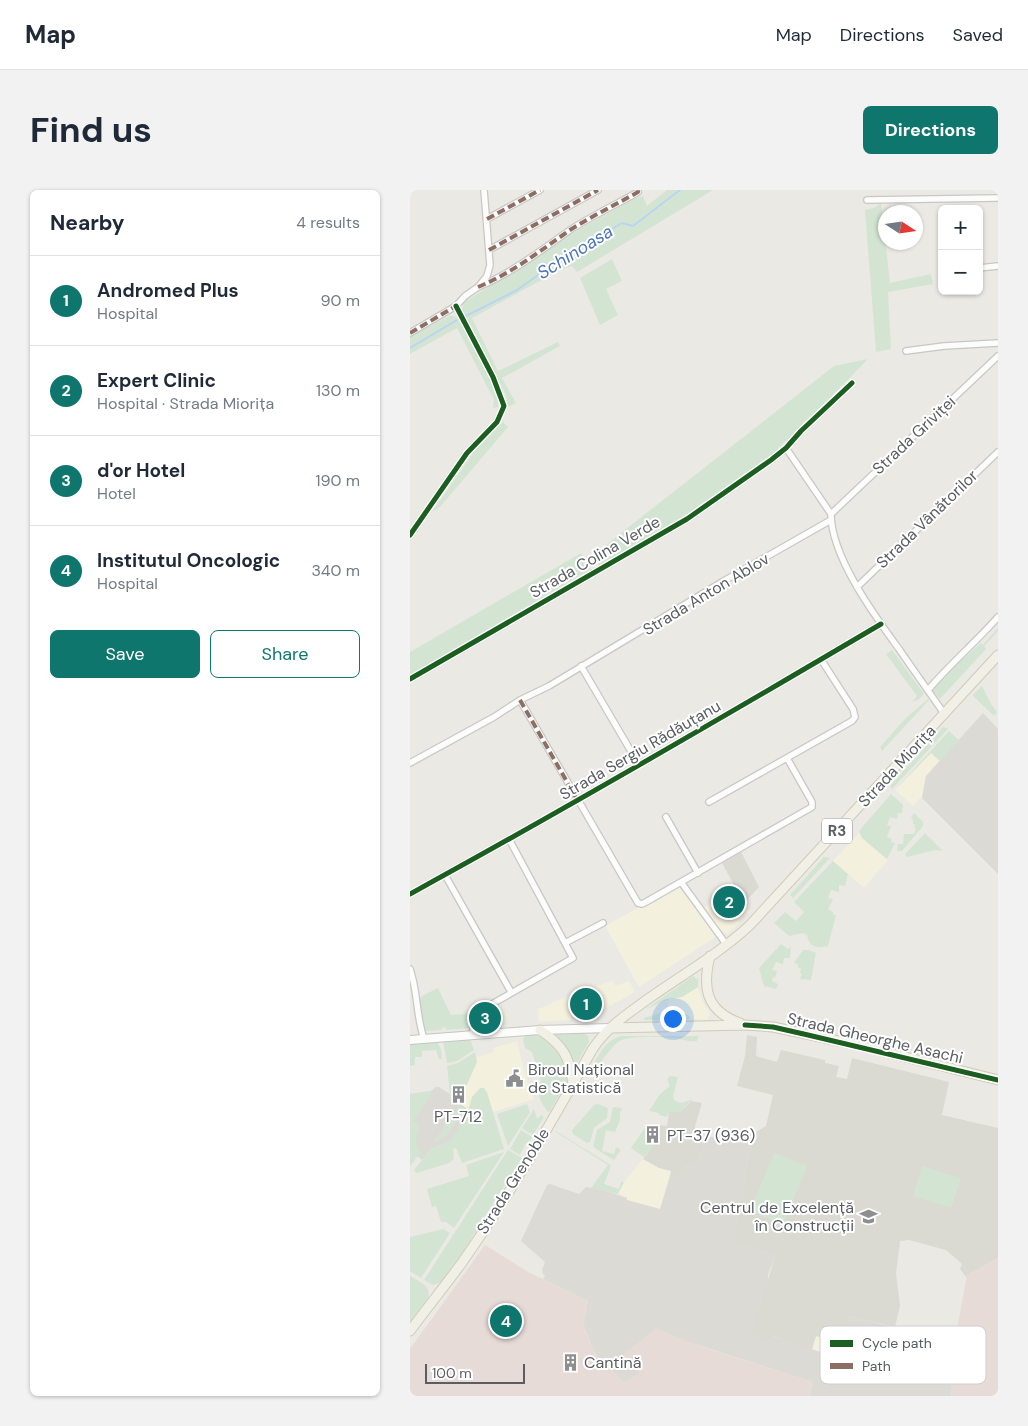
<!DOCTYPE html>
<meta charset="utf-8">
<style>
:root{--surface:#fff;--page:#f2f2f3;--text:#1f2937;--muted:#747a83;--line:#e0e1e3;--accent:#0f766e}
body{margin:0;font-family:"DM Sans",sans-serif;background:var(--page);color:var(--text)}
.controls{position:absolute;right:15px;top:15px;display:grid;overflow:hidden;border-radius:8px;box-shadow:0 1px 4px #0004}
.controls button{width:45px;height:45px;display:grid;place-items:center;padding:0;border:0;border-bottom:1px solid var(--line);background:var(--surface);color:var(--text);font:25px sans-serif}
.compass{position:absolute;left:468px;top:15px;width:45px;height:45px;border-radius:50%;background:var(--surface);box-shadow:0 1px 4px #0004;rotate:102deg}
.scale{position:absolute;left:15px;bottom:12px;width:100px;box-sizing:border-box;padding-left:5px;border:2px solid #5a5d62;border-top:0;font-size:14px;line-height:18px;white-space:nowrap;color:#5a5d62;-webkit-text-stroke:4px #fff;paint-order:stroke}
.you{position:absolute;left:262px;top:828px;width:18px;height:18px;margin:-12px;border:4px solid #fff;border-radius:50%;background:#1a73e8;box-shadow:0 0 0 8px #1a73e833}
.badge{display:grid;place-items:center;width:32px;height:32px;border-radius:50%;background:var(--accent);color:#fff;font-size:16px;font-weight:700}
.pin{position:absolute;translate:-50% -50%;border:2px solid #fff;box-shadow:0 1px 5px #0006}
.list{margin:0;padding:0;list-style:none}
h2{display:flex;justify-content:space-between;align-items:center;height:65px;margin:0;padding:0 20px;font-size:21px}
h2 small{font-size:16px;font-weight:400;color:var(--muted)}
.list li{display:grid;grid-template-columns:32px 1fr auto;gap:15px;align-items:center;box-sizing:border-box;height:90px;padding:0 20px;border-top:1px solid var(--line)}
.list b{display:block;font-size:19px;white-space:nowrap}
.list p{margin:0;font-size:16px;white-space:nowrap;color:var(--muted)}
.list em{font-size:16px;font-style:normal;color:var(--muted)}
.actions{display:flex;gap:10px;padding:15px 20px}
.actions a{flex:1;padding:11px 0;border:1px solid var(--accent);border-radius:8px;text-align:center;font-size:18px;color:var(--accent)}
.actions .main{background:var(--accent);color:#fff}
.map{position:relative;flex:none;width:588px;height:1206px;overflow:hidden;border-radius:8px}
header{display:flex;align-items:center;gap:30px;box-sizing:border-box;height:70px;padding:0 25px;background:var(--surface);border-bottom:1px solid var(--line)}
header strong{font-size:24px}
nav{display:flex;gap:28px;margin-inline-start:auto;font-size:18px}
.intro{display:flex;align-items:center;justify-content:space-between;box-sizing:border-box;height:120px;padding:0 30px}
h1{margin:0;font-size:35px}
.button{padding:12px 22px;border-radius:8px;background:var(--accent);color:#fff;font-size:18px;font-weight:700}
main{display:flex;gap:30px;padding:0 30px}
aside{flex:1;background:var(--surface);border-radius:8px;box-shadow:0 1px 4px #0004}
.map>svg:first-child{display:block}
.commercial{fill:#f3f0de}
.industrial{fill:#dbdad5}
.education{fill:#dad9d2}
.medical{fill:#e6dbd7}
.green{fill:#d3e5d2}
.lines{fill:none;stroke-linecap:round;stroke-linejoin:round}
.stream{stroke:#bbd5f1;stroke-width:2}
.street-casing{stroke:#c7c7c6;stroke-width:8}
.secondary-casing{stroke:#c5c6c4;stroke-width:10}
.primary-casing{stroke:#d0cbb4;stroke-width:11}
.street{stroke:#fcfcfb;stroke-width:5.5}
.secondary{stroke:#fcfcfb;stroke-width:8}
.primary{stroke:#f1f0e7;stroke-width:9}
.quiet{stroke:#8d6e63;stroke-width:4;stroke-dasharray:8 4;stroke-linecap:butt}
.cycleway-casing{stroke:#fff;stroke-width:8}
.cycleway{stroke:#1b5e20;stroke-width:5}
.labels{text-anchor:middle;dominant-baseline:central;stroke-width:4;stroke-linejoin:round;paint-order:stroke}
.shield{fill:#fff;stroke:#8c8e91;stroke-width:1}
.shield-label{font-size:15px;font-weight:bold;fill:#5a5d62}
.street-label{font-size:16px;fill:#5a5d62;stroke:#fff}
.poi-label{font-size:16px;fill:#5a5d62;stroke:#fff;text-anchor:start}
.water-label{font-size:18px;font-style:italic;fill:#4c76b8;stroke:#fff}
.key{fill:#fff;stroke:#ceced0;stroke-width:1}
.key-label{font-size:14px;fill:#5a5d62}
</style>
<header>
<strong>Map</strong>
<nav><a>Map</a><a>Directions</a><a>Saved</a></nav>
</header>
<div class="intro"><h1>Find us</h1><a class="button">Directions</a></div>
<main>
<aside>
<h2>Nearby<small>4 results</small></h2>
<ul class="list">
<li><span class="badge">1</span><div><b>Andromed Plus</b><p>Hospital</p></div><em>90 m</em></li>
<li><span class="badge">2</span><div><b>Expert Clinic</b><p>Hospital · Strada Miorița</p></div><em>130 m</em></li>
<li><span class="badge">3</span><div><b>d'or Hotel</b><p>Hotel</p></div><em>190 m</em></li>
<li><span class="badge">4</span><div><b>Institutul Oncologic</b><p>Hospital</p></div><em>340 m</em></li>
</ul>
<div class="actions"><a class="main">Save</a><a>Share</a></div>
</aside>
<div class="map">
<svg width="588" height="1206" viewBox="0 0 588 1206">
<rect width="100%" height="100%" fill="#eae9e4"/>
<path class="commercial" d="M521 562 530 571 516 586 512 608H510L503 616 485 600Z
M449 643 452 648 478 670 454 698 423 671Z
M268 696 307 746 229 797 195 736Z
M325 698 340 722 328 730 330 733 316 744 307 737 293 718Z
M202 791 206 796 219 791 225 802 198 817 179 825 161 827V830L129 832 128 819 142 814 141 813Z
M288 797 292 810 300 824 297 830 280 829V827L274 823 257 822 259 809 272 807Z
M90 812 98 826 96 827 97 831 94 832 92 835 66 836 67 828 70 823Z
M107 851 114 879 124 909 84 922 83 920 67 926 47 912 54 901 67 872 66 867 84 862 83 858Z
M233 969 249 978 261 981 250 1020 217 1010V1008L208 1004 214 992Z
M406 1146 430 1153 427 1167 402 1160Z"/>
<path class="industrial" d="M573 523 588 539V684L512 608 516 586Z
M26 897H29L43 906 42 908 67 926 43 951 21 959 12 970 4 963 0 942V904L21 901Z
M334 942 343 944 322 1053 324 1055 354 1061 365 1066 358 1085 362 1150V1146L426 1167 432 1141 436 1142 440 1126 487 1138 483 1156 487 1158 485 1165 540 1175 537 1194 542 1195 541 1206H400L403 1192 275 1151 215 1193 186 1165 173 1135 178 1111 133 1089 135 1086 133 1084 132 1080 135 1072 111 1051 137 995 140 994 169 1004 176 997 196 1001 217 1008V1010L250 1019 260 986H271L275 977 287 973 294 952 297 951 298 946 332 953Z"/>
<path class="education" d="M331 662 349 697 334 713 312 673Z
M337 845 347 847 346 866 367 872 371 860 415 870V873L429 876 426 887 437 889 442 868 539 892 532 925 588 938V1068L557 1085V1088L550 1079 552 1074 536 1060 499 1050 490 1051 486 1083 490 1116 485 1137 440 1126 436 1142 432 1141 429 1152 406 1146 402 1160 363 1146 362 1150 342 1145 365 1066 354 1061 324 1055 322 1053 343 944 356 936 363 905 327 896 335 866Z
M281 911 292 913 285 936V948L294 952 287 973 275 977 271 986H260L261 981 249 978 233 969 241 959 243 953H244L248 935 257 936 259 922H270Z"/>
<path class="medical" d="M75 1055 118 1082 178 1111 174 1128 175 1141 186 1165 215 1192 229 1183 213 1165 246 1138 292 1157 403 1192 400 1206H0V1159Z
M588 1068V1206H541L542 1195 537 1194 557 1085Z"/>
<path class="green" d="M257 0H303L167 82 162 76 150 80 62 128 88 181 148 152 150 156 92 188 106 213 98 217 96 205 52 120 54 112 134 63 161 44 225 8 233 6 237 16Z
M471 13 480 93 521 84 523 94 478 102 481 159 466 162 455 20 464 18Z
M202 69 212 91 196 99 208 125 190 135 170 88Z
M39 126H44L52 135 82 194 88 209V217L83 218 84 210 47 138 0 164V147Z
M458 169 395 233 368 258V260L284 320 189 375 183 365 424 176Z
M93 232 98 237 30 317 22 322 66 259Z
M171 363 181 379 0 485V462Z
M588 438V441L574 456 576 459 530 509 521 499 529 490 533 489 550 469 552 470 571 453 573 455Z
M482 460 514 504 508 510 502 512 507 506 476 464Z
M572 496 581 514 587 522 584 526 564 507 563 505Z
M518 509 519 510 472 561 470 557 496 528Z
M533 537 538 539 482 599 481 598V595Z
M539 541 549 550 530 571 521 563 485 600Z
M481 604 493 615 492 623H488L487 629 480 627 477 635 481 636 477 647 482 649 481 652 485 653 477 669 452 648 449 641Z
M504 623 513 632V636L492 661H487L488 654H493L494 644H504L506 638H504L505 634H503V630L501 628Z
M515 643 532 660 531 661 525 660 497 667 495 664Z
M414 667 420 668 383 708 380 705Z
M423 671 438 684 435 696 429 695V702L421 700 418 708 423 709 418 719 423 722V725H426L418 756C407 759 399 757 397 745L394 743 379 746 364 733 375 722 386 731 394 722 384 712Z
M371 754 378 759 381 757 380 768H374L373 774 366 772 362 780 367 781 365 788 363 787 362 791 368 794 366 799 354 796 349 778Z
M393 760H399L406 763 401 790 390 789 392 784 390 783 391 779 388 778V774L384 773Z
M283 786 288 790V797L272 807 259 809 236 819Z
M28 798 41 825 54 824 67 816 69 818C61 823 61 829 60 838L36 840V837L32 838 31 840 17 841 13 840 9 809 14 805Z
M257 822C265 822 276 820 280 828L278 830H234V828L247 824Z
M173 842 178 846 179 852 165 876 146 845 147 843Z
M123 844 136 848 154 867 157 885V890L154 897 139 923C131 913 125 903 131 890L122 862 115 858 113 849 116 845Z
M213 846H289L287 851C281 853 269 848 261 848 251 847 216 845 208 852 198 860 190 875 181 885L178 884C187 870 194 848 213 846Z
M60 849 64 860 47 871 37 873 33 851Z
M27 851 31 860 32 869H29L26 860 12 861V867H5V875L0 876V853Z
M65 862 67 872 54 901 48 898 43 906 40 904 37 876 48 873Z
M260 886 268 887 263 907 265 911 272 913 282 909 270 922H259L257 927 249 925V923L239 921 250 904 260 896 257 889Z
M70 898H74L77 902 94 959 52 973 46 958 43 959 44 969 39 973 7 983 4 980 21 959 41 950 57 925 62 907Z
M21 901 22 903 3 931 10 936 7 943 6 955 11 962 0 976V904Z
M117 914 120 922 98 956 87 924Z
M188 914 198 918 197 928 184 938 180 952 177 953 163 944 162 940 184 915Z
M50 915 54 916 53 920 37 946 25 952 24 951Z
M203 917 212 918 210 923C211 930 208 935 205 942L196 940 192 961 204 964 206 957 211 960 204 970 186 959 183 956 187 940 200 932Z
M124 919 127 929 131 925 134 927 123 945 112 938Z
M237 935 241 936 238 952 243 953 241 959 234 967 221 958Z
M111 940 122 947 118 953H116L110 965 100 959Z
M146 941 199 974 201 976 194 994 209 999 211 992H214L208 1004 181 998 198 975 146 942Z
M98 960 112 968 52 1063 31 1092 23 1095 14 1090Z
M94 962 44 1038 36 1032H31L26 1016 22 1017 17 999 59 986 56 975Z
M364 963 397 976 373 1035 340 1021Z
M512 976 551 988 541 1018 503 1006Z
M33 1039 40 1043 11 1088 0 1081V1047Z
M0 1086C9 1092 22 1095 18 1108L0 1132Z"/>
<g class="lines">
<path class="stream" d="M56 126 107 100 151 69 212 33 223 36 270 0
M0 158 47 130"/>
<defs>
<path id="street" d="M457 10 588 8
M77 29 130 0
M79 60 188 0
M569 78 588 76
M68 97C102 83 130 61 160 40 182 26 205 15 228 2
M0 143 46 116 55 106 68 97 77 86 80 75 74 0
M496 161 534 156 588 153
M376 258 421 324C421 366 464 425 489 459 504 481 520 503 535 525
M421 324 588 166
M0 345 57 263 87 232 94 216 83 187 46 116
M447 397 588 262
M171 476 229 575
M0 489 277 329 361 270 376 258 391 241 442 193
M518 500C540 474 566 452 588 427
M110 510 228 713 232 714 236 712 402 617V612L377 568
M0 573 84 527 110 510 139 496 312 392 421 330
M299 612 442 531 445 527 443 519 412 471
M256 627 288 683
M35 685 101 802
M271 692 316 754
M0 704C159 617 315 526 471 434
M155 753 193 733
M0 779C8 802 6 826 14 849
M63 845V830L68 822 163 768 99 649"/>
<path id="secondary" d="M0 850 130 840 200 838"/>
<path id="primary" d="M300 766C292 798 296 821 330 833
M200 838 335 835 363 837 443 854 588 890
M130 840C153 855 160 867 163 895
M0 1141C17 1118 34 1097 51 1074 99 1006 141 933 182 860 196 838 217 824 238 809 272 785 310 763 340 735L588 465"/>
</defs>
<use href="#street" class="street-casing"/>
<use href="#secondary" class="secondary-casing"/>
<use href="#primary" class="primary-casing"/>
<use href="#street" class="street"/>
<use href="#secondary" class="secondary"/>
<use href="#primary" class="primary"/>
<path class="quiet" d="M77 29 130 0
M79 60 188 0
M68 97C102 83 130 61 160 40 182 26 205 15 228 2V0
M0 143 46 116
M110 510 168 611"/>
<defs>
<path id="cycleway" d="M0 345 57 263 87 232 94 216 83 187 46 116
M0 489 277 329 361 270 376 258 391 241 442 193
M0 704C159 617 315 526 471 434
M335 835 363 837 398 845 588 890"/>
</defs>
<use href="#cycleway" class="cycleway-casing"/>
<use href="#cycleway" class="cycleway"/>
</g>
<defs>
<symbol id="civic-bare" viewBox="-9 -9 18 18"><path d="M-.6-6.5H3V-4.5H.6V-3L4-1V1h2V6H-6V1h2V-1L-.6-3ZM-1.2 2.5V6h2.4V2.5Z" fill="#8c8e90" stroke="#fff" stroke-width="2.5" paint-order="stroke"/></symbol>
<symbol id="building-bare" viewBox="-9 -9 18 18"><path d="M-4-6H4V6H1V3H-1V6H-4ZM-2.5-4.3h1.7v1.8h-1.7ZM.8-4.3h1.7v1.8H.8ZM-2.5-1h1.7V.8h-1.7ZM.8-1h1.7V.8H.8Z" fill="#8c8e90" stroke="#fff" stroke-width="2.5" paint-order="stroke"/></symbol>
<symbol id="university-bare" viewBox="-9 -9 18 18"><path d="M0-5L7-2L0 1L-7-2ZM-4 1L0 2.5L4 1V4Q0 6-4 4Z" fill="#8c8e90" stroke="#fff" stroke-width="2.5" paint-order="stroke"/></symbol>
</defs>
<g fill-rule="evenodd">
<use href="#civic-bare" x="92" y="876" width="25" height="25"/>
<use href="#building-bare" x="36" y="892" width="25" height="25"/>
<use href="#building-bare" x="230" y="932" width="25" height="25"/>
<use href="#university-bare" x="446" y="1014" width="25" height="25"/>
<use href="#building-bare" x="148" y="1160" width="25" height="25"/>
</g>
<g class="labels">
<rect class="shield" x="412" y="628.5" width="30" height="25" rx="4"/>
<g class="shield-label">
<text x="427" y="641">R3</text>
</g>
<g class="street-label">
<text transform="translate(504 245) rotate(-43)">Strada Griviței</text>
<text transform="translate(517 329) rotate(-44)">Strada Vânătorilor</text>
<text transform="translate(185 367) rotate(-30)">Strada Colina Verde</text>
<text transform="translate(296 404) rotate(-31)">Strada Anton Ablov</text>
<text transform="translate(230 560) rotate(-30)">Strada Sergiu Rădăuțanu</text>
<text transform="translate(487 576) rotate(-47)">Strada Miorița</text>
<text transform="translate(465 848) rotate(13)">Strada Gheorghe Asachi</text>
<text transform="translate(103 991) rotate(-58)">Strada Grenoble</text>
</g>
<g class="poi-label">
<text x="118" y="879">Biroul Național<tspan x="118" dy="18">de Statistică</tspan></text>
<text x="48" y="926" text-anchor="middle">PT-712</text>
<text x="257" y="945">PT-37 (936)</text>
<text x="444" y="1017" text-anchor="end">Centrul de Excelență<tspan x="444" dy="18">în Construcții</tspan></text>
<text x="174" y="1172">Cantină</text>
</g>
<g class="water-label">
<text transform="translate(165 62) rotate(-32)">Schinoasa</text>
</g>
</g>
<rect x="410" y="1136" width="166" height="58" rx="8" class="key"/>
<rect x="420" y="1150" width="23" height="7" fill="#1b5e20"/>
<rect x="420" y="1173" width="23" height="6" fill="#8d6e63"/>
<g class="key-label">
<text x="452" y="1158">Cycle path</text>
<text x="452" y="1181">Path</text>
</g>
</svg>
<div class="controls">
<button>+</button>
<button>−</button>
</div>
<svg class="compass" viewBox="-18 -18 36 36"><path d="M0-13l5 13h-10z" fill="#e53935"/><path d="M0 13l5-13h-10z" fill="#747a83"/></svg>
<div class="scale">100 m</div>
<div class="you"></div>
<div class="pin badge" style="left:176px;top:814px">1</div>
<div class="pin badge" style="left:319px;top:712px">2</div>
<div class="pin badge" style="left:75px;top:828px">3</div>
<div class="pin badge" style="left:96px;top:1131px">4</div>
</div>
</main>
